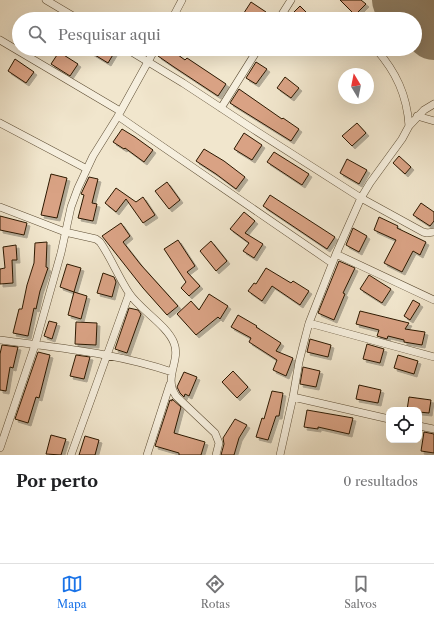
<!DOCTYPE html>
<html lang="pt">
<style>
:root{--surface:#fff;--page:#f6f6f6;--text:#202124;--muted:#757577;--line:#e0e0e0;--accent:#1a73e8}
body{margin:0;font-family:"Libre Caslon Text",serif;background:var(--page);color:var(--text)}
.controls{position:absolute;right:12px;bottom:12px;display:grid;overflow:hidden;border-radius:8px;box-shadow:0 4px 16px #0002}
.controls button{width:36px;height:36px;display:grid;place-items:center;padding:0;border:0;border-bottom:1px solid var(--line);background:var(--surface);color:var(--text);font:20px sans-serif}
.compass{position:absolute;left:338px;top:68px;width:36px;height:36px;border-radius:50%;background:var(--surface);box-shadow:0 4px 16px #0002;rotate:350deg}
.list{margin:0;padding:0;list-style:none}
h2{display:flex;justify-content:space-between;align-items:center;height:52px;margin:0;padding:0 16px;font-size:17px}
h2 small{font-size:13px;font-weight:400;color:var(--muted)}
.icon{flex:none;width:22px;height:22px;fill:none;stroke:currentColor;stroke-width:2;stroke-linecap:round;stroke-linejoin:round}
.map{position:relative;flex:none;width:434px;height:455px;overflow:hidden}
.search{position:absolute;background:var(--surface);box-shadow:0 4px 16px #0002;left:12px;right:12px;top:12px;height:44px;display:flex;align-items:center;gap:10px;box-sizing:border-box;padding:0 14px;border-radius:22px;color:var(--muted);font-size:15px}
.sheet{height:108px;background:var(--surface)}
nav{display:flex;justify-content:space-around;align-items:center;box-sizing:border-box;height:56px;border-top:1px solid var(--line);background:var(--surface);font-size:11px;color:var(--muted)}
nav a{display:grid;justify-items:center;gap:2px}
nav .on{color:var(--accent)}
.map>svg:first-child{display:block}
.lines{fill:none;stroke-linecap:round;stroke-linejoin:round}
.runway{stroke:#8e7f66;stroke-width:56}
.building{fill:#d9a284;stroke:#2b1800;filter:url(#shadow)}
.minor-casing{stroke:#5c4c33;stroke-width:8}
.minor{stroke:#f6efde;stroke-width:7}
</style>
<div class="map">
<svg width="434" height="455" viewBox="0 0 434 455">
<defs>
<filter id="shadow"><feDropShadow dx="3" dy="3" stdDeviation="0" flood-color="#0004"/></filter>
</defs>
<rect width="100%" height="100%" fill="#f1e6cd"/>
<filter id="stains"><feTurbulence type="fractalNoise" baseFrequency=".005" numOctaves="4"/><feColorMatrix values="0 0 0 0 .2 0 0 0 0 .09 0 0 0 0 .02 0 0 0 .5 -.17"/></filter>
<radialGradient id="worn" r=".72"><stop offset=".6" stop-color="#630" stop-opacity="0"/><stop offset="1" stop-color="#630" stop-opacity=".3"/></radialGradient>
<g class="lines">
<path class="runway" d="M400 0 434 32"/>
</g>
<path class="building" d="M340 0H361L366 4 355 15Z
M251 2 266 12 262 19H240Z
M300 6 313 19H287Z
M85 49H108L114 53 108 63Z
M163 49H170L185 60 187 58 226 84 218 96 174 67 158 56Z
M59 52 78 64 70 76 51 64Z
M15 59 34 72 26 83 8 71Z
M256 62 267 69 256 84 246 78Z
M285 77 299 88 291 98 277 88Z
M239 89 282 119 283 118 299 129 291 141 230 103Z
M357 123 366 133 352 146 342 136Z
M122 129 135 137 153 150 144 162 125 148 124 149 113 142Z
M244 133 262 145 252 160 234 149Z
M204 149 224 161 245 177 236 189 216 174 196 161Z
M274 152 309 174 302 185 267 162Z
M399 156 411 167 405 174 393 163Z
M347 159 367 170 359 184 340 173Z
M51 174 67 178 57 218 41 215Z
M89 177 98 179 92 203 97 204 93 221 78 218 84 195 81 194Z
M167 182 180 200 169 209 155 191Z
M116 188 136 202 143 197 155 215 143 223 126 199 116 212 105 203Z
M270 195 335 237 327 249 263 206Z
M421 203 434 212V221L430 226 413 215Z
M244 212 255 221 245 233 263 244 254 258 243 251 249 243 230 229Z
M0 216 27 223 24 235 0 230Z
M379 217 398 226 397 228 426 242 420 255 413 251 402 272 384 263 396 240 374 230Z
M121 223 130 236 123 242 141 265 178 306 167 315 143 288 102 236Z
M353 228 367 236 359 252 346 245Z
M178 240 195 266 187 272 200 286 189 296 181 288 186 282 164 249Z
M211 241 227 261 216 271 200 251Z
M47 242 46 267 48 268 40 291 36 309 34 308 28 336 13 333 19 309H22L27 285 34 263 35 243Z
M16 245 17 260H12L13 283 0 284V269L5 268 3 247Z
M339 261 355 268 343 293 345 294 334 320 318 313Z
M67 264 81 268 74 292 60 287Z
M266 268 291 283 293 281 309 291 300 305 272 286 262 301 248 291 254 283 256 284Z
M103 273 114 277 116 282 112 297 97 293Z
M369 275 391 289 382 303 360 289Z
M74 292 87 296 81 319 68 315Z
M209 294 228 306 220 319 218 317 196 335 177 314 191 301 199 310Z
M413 300 420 304 410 320 404 316Z
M129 308 138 310 141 314 127 353 115 349Z
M360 311 409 323 405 329 425 332 422 345 404 342V340L388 336 387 339 377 336 379 330 356 324Z
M238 315 257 326 256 327 281 343 276 351 293 358 286 376 273 370 277 360 249 342 251 338 231 327Z
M49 321 57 323 52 339 44 336Z
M76 322 97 323 96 345 75 344Z
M310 339 331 345 328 357 307 352Z
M367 344 384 349 380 363 363 359Z
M2 345 18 347 13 368 10 367 6 391 0 390V354Z
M38 352 50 355 39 398 36 397 28 423 15 419Z
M76 355 90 357 84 379 70 376Z
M398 355 418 361 414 374 394 368Z
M303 367 320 371 316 387 300 384Z
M233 371 248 387 237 398 222 382Z
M184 372 197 377 189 396 185 394 184 397 180 393 177 387Z
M359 385 381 390 378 403 356 399Z
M272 391 283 393 279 416H276L268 440 256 437 262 418 264 419Z
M409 397 431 400 429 413 419 412V410H407Z
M172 399 181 407 174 433 205 442 201 455H179V453L155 446 170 400 172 401Z
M307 410 353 418 349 434 318 427V429L304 427Z
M235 419 247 425 239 438 234 455H221L224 444 223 438Z
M424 432 434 434V453L421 451Z
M51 435 66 439 61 455 46 454Z
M85 436 99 440 95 455H79Z"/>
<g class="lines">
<defs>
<path id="minor" d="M46 0 78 19
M172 19 182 0
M279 19 291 0
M0 40 120 111
M127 49 183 83 253 129 361 198 423 232 427 233 434 232
M376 49C396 72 407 95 409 126
M340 51 349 49
M221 108 258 49
M118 116 332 263
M417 116 434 121
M0 123 87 169
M0 207 65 232 96 239 100 242C111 258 118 276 129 293 139 309 167 325 174 343 181 361 163 377 176 396L215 433 219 443 216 455
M336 254 434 300
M309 323 434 357
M0 340C58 348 117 353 172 372
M293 397 389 419
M419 426 434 429
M0 448 35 345 61 253 71 207 78 188 93 156 118 116 155 49
M71 455 129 294
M147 455 170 384
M280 455 293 397 299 362 303 346 309 323 336 254 361 198 370 183 402 139 409 126 424 110 434 104"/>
</defs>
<use href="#minor" class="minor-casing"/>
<use href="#minor" class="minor"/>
</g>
<rect width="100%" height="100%" filter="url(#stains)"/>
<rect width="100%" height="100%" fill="url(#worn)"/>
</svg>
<div class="controls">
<button><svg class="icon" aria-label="locate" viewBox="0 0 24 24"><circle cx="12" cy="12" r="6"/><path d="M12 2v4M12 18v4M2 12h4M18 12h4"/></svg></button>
</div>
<svg class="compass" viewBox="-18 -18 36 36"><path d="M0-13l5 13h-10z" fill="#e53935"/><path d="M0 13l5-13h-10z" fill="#757577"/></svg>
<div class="search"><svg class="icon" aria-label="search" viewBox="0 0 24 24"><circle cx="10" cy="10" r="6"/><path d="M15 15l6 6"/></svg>Pesquisar aqui</div>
</div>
<section class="sheet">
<h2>Por perto<small>0 resultados</small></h2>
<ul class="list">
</ul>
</section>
<nav>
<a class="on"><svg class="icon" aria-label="map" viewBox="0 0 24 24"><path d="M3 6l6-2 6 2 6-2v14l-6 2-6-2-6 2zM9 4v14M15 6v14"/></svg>Mapa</a>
<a><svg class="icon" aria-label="directions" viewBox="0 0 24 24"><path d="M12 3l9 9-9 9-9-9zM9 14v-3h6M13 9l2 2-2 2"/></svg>Rotas</a>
<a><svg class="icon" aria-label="saved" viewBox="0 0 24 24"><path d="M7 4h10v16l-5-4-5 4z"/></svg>Salvos</a>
</nav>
